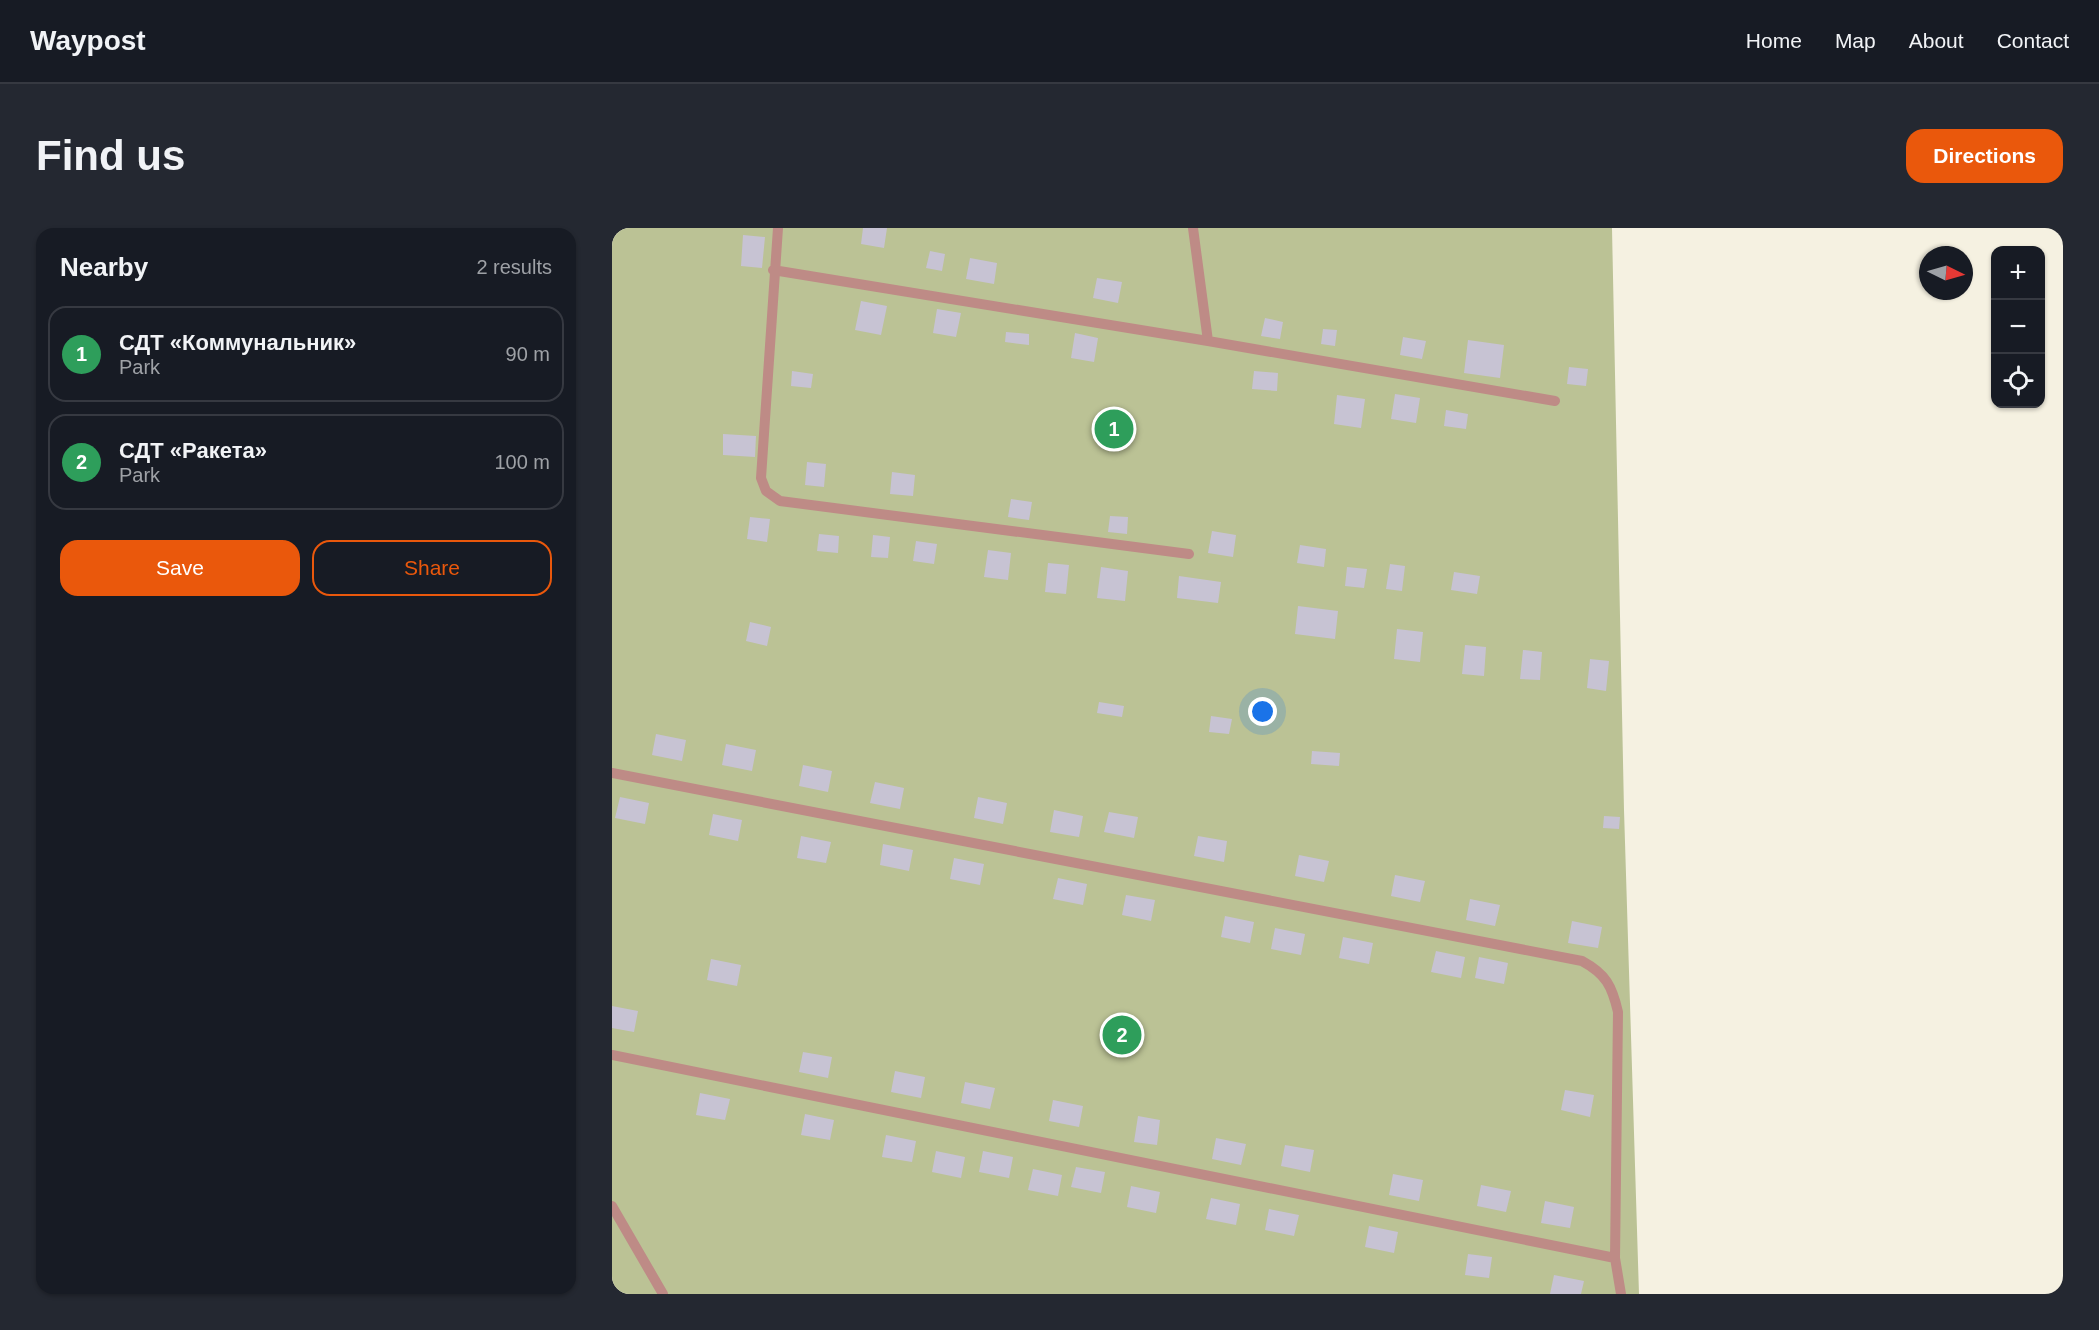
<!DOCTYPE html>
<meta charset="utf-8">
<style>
:root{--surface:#171b24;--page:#242831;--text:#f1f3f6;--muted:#9ea1a6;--line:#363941;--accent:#ea580c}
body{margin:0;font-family:Arial,sans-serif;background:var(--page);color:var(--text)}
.controls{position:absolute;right:18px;top:18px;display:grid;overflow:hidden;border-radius:12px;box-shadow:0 2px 4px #0004}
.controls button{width:54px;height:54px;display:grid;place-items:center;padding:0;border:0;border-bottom:2px solid var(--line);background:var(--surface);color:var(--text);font:30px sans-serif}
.compass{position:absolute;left:1307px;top:18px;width:54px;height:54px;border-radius:50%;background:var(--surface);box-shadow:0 2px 4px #0004;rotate:95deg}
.you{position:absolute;left:651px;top:484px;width:21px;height:21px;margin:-15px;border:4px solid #fff;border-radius:50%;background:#1a73e8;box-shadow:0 0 0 9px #1a73e833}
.badge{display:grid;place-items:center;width:39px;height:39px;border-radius:50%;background:var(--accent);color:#fff;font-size:20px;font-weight:700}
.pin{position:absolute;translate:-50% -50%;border:3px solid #fff;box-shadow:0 2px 6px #0006}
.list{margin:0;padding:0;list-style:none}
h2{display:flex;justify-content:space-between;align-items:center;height:78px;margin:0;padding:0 24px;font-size:26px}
h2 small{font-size:20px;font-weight:400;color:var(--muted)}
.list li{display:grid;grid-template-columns:39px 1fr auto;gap:18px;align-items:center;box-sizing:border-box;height:96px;margin:0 12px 12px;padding:0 12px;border:2px solid var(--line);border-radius:18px}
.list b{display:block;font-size:22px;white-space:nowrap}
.list p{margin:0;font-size:20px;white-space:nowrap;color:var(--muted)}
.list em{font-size:20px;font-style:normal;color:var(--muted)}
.actions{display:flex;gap:12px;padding:18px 24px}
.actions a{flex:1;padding:14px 0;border:2px solid var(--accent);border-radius:18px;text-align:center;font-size:21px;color:var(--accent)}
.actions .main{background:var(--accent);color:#fff}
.icon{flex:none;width:33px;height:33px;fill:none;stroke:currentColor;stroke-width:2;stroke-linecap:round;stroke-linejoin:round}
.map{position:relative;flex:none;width:1451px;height:1066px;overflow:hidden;border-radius:18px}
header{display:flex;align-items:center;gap:36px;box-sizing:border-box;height:84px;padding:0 30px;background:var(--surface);border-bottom:2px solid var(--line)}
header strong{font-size:28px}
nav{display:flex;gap:33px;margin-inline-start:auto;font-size:21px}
.intro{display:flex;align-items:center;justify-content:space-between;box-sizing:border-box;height:144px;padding:0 36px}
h1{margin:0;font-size:42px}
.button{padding:15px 27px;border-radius:18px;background:var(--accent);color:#fff;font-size:21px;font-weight:700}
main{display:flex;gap:36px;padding:0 36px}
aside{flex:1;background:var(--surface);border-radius:18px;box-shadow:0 2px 4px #0004}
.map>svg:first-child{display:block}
.green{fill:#bbc295}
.building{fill:#c7c3d3}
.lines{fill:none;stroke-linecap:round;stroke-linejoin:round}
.service{stroke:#be8b86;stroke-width:10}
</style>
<header>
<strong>Waypost</strong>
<nav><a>Home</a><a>Map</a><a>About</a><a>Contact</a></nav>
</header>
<div class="intro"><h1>Find us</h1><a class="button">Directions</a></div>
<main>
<aside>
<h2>Nearby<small>2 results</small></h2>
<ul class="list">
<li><span class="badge" style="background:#2e9e5b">1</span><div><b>СДТ «Коммунальник»</b><p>Park</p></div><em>90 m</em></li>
<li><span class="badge" style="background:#2e9e5b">2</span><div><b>СДТ «Ракета»</b><p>Park</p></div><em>100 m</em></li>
</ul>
<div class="actions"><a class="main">Save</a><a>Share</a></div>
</aside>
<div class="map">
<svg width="1451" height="1066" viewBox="0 0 1451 1066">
<rect width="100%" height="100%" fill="#f5f1e1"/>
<path class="green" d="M0 0H1000L1012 582 1027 1066H0Z"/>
<path class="building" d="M251 0H275L272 20 249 16Z
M131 7 153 9 150 40 129 38Z
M318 23 333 26 330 43 314 40Z
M358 30 385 35 382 56 354 51Z
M485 50 510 54 506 75 481 70Z
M249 73 275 78 269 107 243 102Z
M325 81 349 85 344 109 321 105Z
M653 90 671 94 668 111 649 108Z
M711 101 725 102 723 118 709 116Z
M394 104 417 106V117L393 114Z
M463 105 486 110 482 134 459 130Z
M791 109 814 113 810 131 788 127Z
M856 112 892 117 888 150 852 145Z
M957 139 976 141 974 158 955 156Z
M180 143 201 146 199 160 179 158Z
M642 143 666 145 665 163 640 161Z
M783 166 808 170 804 195 779 191Z
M725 167 753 171 749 200 722 196Z
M834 182 856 186 854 201 832 198Z
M111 206 144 208 143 229 111 227Z
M195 234 214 236 212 259 193 257Z
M280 244 303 247 301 268 278 266Z
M399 271 420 274 417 292 396 289Z
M498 288 516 289 515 306 496 304Z
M138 289 158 291 155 314 135 311Z
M600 303 624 307 621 329 596 325Z
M207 306 227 308 226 325 205 323Z
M261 307 278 309 276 330 259 329Z
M304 313 325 316 322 336 301 333Z
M688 317 714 321 712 339 685 335Z
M376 322 399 325 396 352 372 349Z
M436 335 457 337 454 366 433 364Z
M778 336 793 338 790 363 774 361Z
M489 339 516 343 513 373 485 370Z
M735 339 755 341 752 360 733 358Z
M842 344 868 348 865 366 839 362Z
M567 348 609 354 606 375 565 370Z
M686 378 726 383 723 411 683 406Z
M138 394 159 399 155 418 134 413Z
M785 401 811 404 808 434 782 431Z
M853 417 874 419 872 448 850 446Z
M911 422 930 424 928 452 908 451Z
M978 431 997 433 994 463 975 460Z
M487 474 512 478 510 489 485 485Z
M599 488 620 491 617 506 597 504Z
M44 506 74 512 70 533 40 527Z
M114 516 144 522 140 543 110 537Z
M700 523 728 525 727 538 699 536Z
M191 537 220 543 216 564 187 558Z
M263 554 292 560 288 581 258 575Z
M8 569 37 575 33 596 3 590Z
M366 569 395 575 391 596 362 590Z
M442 582 471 588 467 609 438 604Z
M497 584 526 589 522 610 492 604Z
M101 586 130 592 126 613 97 607Z
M992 588 1008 589 1007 601 991 600Z
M189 608 219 614 214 635 185 630Z
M586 608 615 613 612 634 582 628Z
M271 616 301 622 297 643 268 637Z
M687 627 717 633 712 654 683 648Z
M342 630 372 636 368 657 338 651Z
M783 647 813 653 808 674 779 668Z
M446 650 475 656 471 677 441 671Z
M514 667 543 672 539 693 510 687Z
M858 671 888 677 883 698 854 692Z
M613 688 642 694 638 715 609 709Z
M960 693 990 699 986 720 956 715Z
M663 700 693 706 689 727 659 721Z
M731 709 761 715 757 736 727 730Z
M824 723 853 729 849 750 819 744Z
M867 729 896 735 892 756 863 750Z
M99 731 129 737 125 758 95 752Z
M0 778 26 783 22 804 0 800Z
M191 824 220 829 216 850 187 844Z
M283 843 313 849 309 870 279 864Z
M353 854 383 860 378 881 349 875Z
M953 862 982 867 978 889 949 882Z
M88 865 118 871 113 892 84 887Z
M441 872 471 878 467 899 437 893Z
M193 886 222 892 218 912 189 907Z
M526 888 548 892 545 917 522 914Z
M274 907 304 913 300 934 270 929Z
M604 910 634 916 629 937 600 931Z
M673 917 702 922 698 944 669 938Z
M324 923 353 929 349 950 320 944Z
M371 923 401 929 397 950 367 944Z
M464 939 493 944 489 965 459 959Z
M421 941 450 947 446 968 416 962Z
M781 946 811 952 807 973 777 967Z
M869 957 899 963 894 984 865 978Z
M519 958 548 964 544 985 515 979Z
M599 970 628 976 624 997 594 991Z
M933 973 962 979 958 1000 929 995Z
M657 981 687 987 682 1008 653 1002Z
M757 998 786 1004 782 1025 753 1019Z
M856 1026 880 1029 877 1050 853 1047Z
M942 1047 972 1053 969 1066H938Z"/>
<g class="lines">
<path class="service" d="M166 0 149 250 154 263 168 273 577 326
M581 0 596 113
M161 42 596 113 943 173
M0 545 970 733C994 746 1000 758 1006 784L1003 1030 1009 1066
M0 827 1003 1030
M0 978 51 1066"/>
</g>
</svg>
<div class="controls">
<button>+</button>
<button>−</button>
<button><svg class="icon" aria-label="locate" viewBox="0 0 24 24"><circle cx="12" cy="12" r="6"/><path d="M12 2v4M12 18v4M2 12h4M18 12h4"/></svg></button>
</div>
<svg class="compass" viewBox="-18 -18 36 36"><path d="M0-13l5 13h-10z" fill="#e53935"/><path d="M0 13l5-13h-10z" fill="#9ea1a6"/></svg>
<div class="you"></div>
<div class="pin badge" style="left:502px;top:201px;background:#2e9e5b">1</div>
<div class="pin badge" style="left:510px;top:807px;background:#2e9e5b">2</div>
</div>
</main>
